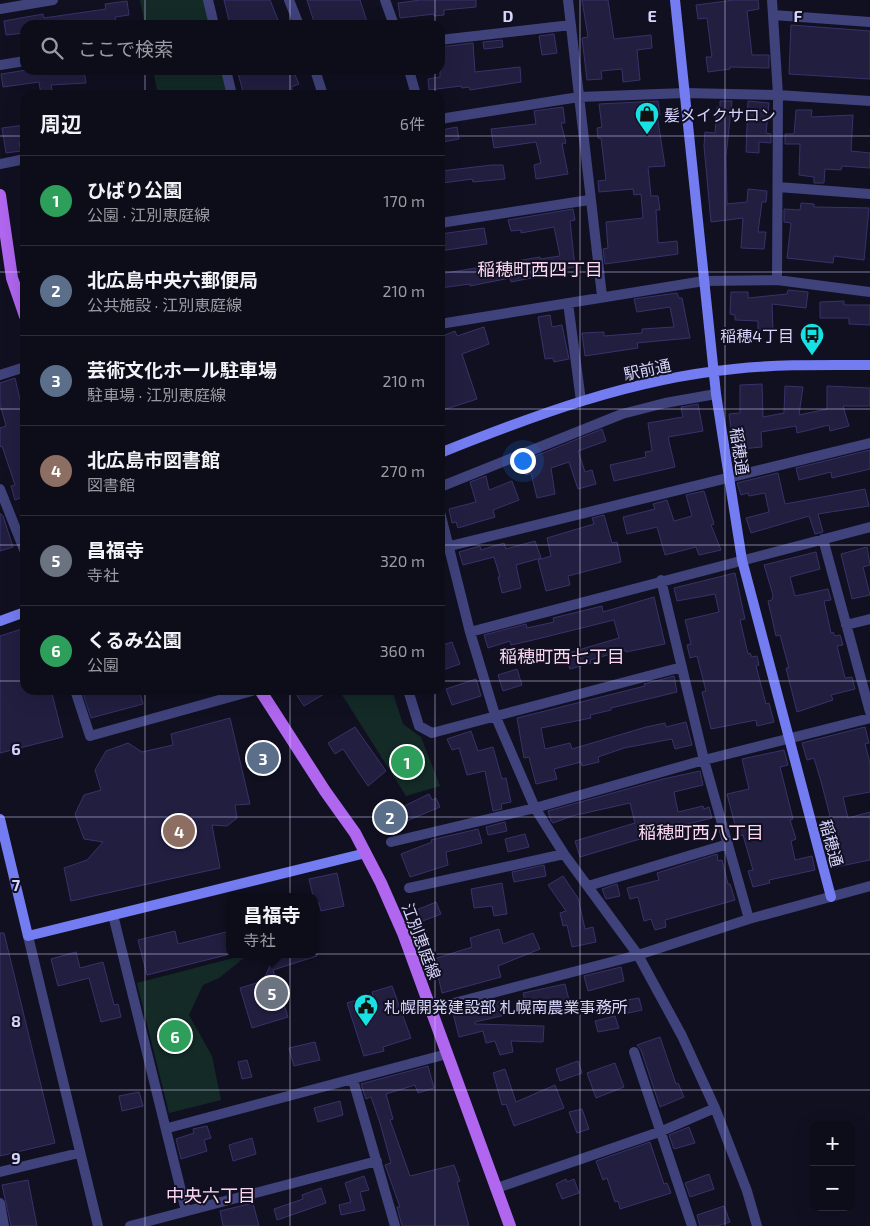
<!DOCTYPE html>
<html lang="ja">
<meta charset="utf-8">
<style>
:root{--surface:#0d0c19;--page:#161522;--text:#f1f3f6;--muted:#9a9ba2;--line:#2d2c38;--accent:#b45309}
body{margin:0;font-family:"Exo 2","Noto Sans JP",sans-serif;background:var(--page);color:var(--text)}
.controls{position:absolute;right:15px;bottom:15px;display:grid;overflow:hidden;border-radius:10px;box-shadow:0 5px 20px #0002}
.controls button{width:45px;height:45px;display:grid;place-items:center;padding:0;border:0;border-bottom:1px solid var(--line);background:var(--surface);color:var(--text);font:25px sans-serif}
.you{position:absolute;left:522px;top:460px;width:18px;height:18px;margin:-12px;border:4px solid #fff;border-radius:50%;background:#1a73e8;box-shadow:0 0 0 8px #1a73e833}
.badge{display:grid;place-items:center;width:32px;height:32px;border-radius:50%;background:var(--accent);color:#fff;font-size:16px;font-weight:700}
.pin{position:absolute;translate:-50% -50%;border:2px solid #fff;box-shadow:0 1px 5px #0006}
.popup{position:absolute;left:226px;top:893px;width:92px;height:65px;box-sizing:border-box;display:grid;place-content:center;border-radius:10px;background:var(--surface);filter:drop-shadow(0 1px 4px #0005);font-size:16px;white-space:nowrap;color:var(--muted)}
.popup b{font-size:19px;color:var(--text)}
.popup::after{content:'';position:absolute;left:50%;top:100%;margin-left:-10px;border:10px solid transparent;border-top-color:var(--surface)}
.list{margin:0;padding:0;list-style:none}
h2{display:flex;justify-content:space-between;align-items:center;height:65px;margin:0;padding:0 20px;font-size:21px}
h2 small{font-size:16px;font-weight:400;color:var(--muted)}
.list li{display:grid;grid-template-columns:32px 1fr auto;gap:15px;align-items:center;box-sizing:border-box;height:90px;padding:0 20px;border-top:1px solid var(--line)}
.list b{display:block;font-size:19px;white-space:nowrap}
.list p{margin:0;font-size:16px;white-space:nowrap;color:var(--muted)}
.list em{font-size:16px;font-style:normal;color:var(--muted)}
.icon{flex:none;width:28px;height:28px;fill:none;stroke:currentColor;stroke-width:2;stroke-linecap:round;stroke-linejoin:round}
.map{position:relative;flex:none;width:870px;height:1226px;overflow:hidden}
.search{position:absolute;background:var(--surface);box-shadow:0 5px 20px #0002;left:20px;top:20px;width:425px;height:55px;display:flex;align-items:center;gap:12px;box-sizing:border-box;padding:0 18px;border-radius:15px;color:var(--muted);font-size:19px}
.panel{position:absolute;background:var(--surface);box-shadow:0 5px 20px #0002;left:20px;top:90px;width:425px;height:605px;border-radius:15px}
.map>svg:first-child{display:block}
.green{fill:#132a27}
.building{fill:#211e40;stroke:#383269}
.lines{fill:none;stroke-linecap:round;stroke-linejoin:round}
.street{stroke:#3f427b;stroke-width:10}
.secondary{stroke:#747cf1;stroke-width:10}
.primary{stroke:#b066ef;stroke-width:12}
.grid{fill:none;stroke:#d5d4fb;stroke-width:1;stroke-opacity:0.55}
.labels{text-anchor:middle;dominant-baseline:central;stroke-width:4;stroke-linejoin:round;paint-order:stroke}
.poi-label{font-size:16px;fill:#d5d4fb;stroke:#111021;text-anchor:start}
.street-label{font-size:16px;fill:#d5d4fb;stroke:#111021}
.neighbourhood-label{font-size:18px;fill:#fbd6f1;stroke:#111021}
.grid-label{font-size:16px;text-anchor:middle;font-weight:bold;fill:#d5d4fb;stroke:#111021;stroke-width:4;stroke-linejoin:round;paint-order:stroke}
</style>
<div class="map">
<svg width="870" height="1226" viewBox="0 0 870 1226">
<rect width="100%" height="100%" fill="#111021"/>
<path class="green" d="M140 0H208L214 25H145Z
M153 70H226L232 95H158Z
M339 690H392L403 724 421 737 440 786 406 796Z
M249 954 219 978 203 985 189 1015 212 1056 221 1100 169 1113 137 983Z"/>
<path class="building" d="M224 0H270L280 25H230Z
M307 0H360L368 25H315Z
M420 0H476V7L444 10V15L434 16V14L400 18 398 3Z
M582 0H608L614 39 651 35 652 48 637 50 640 80 623 82 622 69 601 71 602 79 587 80 582 38 588 37Z
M734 0H758L759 9 747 11 752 55H769V68L730 67V69L708 72 706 57H712L707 18 698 19 696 5Z
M127 1 129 15 115 17 116 22 94 25H25V33L6 35 4 21 43 14 44 18 106 9 105 4Z
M791 25 870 31V79L789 74Z
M554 34 557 53 542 55 539 36Z
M502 40 503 47 484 49 483 42Z
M473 43 475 72 520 67 521 82 470 90 469 87 462 88 461 86 429 90 428 79 440 77V47Z
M27 70H84L86 83 51 85 53 95H41L39 82 3 87 1 74Z
M237 70H293L299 84 291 87 295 95H244Z
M658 101 660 115H657L665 166 648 167 651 196H658L660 210H656L658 243 677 241 678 254 605 264 603 249 608 248 606 222 643 218 641 194 634 195 633 189 599 192 598 181 606 180 601 138H598L597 128 602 127 599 104Z
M720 101H732L726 156 727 204 747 202 748 189 767 191 766 202H762L758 232H766L764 249 741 248 743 218 711 222 704 146 705 132 715 133 717 107H720Z
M748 101 769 103 766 133 771 134V143L759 142V153L746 152Z
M563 107 565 123H561L566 143 562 144 568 174 536 179 534 165 541 163 536 142 494 148 491 129 536 124 534 111Z
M796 110H812L811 117 853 115 851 151 870 153V168L842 166 841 170 825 169 824 183H814V177L799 175 800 144H785V134H794Z
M25 125V142L19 143 21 151 6 153 2 128Z
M457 127 459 139 443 142 441 130Z
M492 165H503L505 179 473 182 472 179 443 183 441 171Z
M801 203 814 204V207L869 208 864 260 834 256 833 263 787 258 791 223 784 222V209L800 210Z
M573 209 575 220 570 221 575 267 542 272 543 276 526 279 511 282 510 278 470 286V284L440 288V274L540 257V259L560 256 554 227 521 233V230L511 231 508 220Z
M484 228 487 244 440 251V234Z
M788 290 808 292 806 308 772 304 773 331 758 332V321L735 320V315L730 314 731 292H748V298L787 294Z
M677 293 679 298H682L690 338 637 343 638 348 585 356 582 333 604 332V336L642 333V329L674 327 670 307 637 312 634 299Z
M844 301V305H870V325L849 324V318H820V302Z
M550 315 552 327 562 325 569 359 554 362 553 358 545 359 538 317Z
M484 327 489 344 462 354 477 399 440 411V337L455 331 457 336Z
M15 378 25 421 23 508 20 498 15 500 11 486 15 485 2 446 0 447V428L6 426 0 404V383Z
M762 384 763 417 784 413 785 386 803 387 799 415 827 409V386L870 388V406H843L849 426 830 431 829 425 797 433 796 426 761 432 762 447 740 449 737 427 731 428 729 414 740 413V385Z
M698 404 703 431 668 437 675 467 614 481 610 465 646 457 645 452 652 451 648 423 683 417 681 407Z
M602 429 606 441 578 451 585 472 592 470 596 484 578 489 569 462 551 468 555 494 537 498 531 473 526 475 521 462Z
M870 450V469L832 478 831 472 799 480 796 468Z
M778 473 785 504 865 489 869 506 818 514 823 532 815 534 809 516 751 533 746 518 769 512 765 493 749 496 748 493 741 495 737 483Z
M486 476 489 490 512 481 519 500 493 510 495 517 458 528 456 522 452 523 449 509 476 502 470 482Z
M704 491 714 524 711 525 721 550 699 555 696 547 665 555 657 527 627 534 623 517 655 509 653 504 667 500 674 521 692 516 686 495Z
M0 513 3 516 13 547 0 551Z
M604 515 612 543 617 542 621 562 568 576 570 585 546 591 538 560 551 556 547 538 594 524 592 518Z
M535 541 541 558 516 565 521 588 502 593 498 577H500L494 557 463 565 459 552 480 546 481 550 504 543 506 549Z
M867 547 870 565 863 567 870 595 852 599 841 554Z
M816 552 820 569 790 577 795 596 828 589 831 600 824 601 831 633 833 632 835 636 840 635 843 645 837 646 845 678 852 677 855 689 831 695 833 700 797 712 786 668H789L780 635 776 636 768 601 772 600 773 595 764 565Z
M735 573 745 619 740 620 748 654 750 653 752 657 757 656 759 665 756 666 766 704 769 703 774 722 757 726 756 720 711 729 702 692 706 691 697 656 690 658 687 645 691 644 685 620 719 612 715 594 677 601 674 588Z
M654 597 665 644 626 652 625 650 590 660 591 663 570 669 565 654 619 638 614 620 529 641 511 645 510 641 488 648 484 635 526 624 527 628 554 622 553 618 602 606 603 612Z
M25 628V690H51L63 737 0 753V636Z
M452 642 460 664 440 671V646Z
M517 669 522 685 503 691 498 675Z
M674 676 677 692 611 708V710L590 715 591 718 541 728 545 749 570 743 572 749 646 727 665 723 666 727 686 722 692 745 675 749 672 739 624 748 598 757 599 762 582 766 581 762 554 769 557 779 536 784 529 757 524 758 517 718 645 686 644 684Z
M476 679 481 696 452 705 446 689Z
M82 690H139L143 704 91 718Z
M303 690H331L304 706 296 694Z
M230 718 250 804 235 805 237 818 227 826 212 825 220 868 71 901 64 868 87 860 103 842 84 839 75 814 84 795 101 790 95 770 106 751 128 743 142 752 173 745 171 734Z
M355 727 386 771 368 786 343 749 335 754 328 743Z
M865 727 869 743 865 744 870 763V792L843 797 848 818 870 812V860L836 867 828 825 832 824 822 785 814 758 807 760 802 743Z
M471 731 478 751 493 747 502 779 506 778 511 802 501 804 502 809 493 811 485 771 467 775 459 748 452 750 447 739Z
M784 750 788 765 780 767 793 819 790 820 796 839 791 841 795 860 812 856 815 870 769 880 770 883 753 887 748 871 753 870 743 835 738 836 727 794 749 789 742 759Z
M700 771 703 785 674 792 678 812 703 806 704 809 709 807 712 818 656 832 657 834 580 857 575 841 635 823 630 803 572 816 553 823 551 821 548 811 663 779Z
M429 794 432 800 436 798 440 807 385 830 376 811 395 803 398 809Z
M505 822 507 831 488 835 486 827Z
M478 829 482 843 446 852 448 865 410 877 401 854 432 842 431 840Z
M525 834 529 847 508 852 505 839Z
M717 854 718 861 722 860 728 884H730L735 900 665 920 666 927 655 930 651 919 644 921 638 897 630 899 627 888 659 880 657 873Z
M544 865 546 876 514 882 512 872Z
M337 873 344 906 321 911 319 903 315 904 309 879Z
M563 876 578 898 585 929 593 927 596 942 572 947 567 925 563 926 560 913 566 911 548 885Z
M502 883 507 914 494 916 492 906 474 908 471 889Z
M617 884 620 896 606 899 602 889Z
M436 902 441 914 420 922 414 911Z
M499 929 503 944 533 933 540 949 498 966 501 977 442 993 434 959 472 947 470 938Z
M175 931 178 944 230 931V954L147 975 138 940Z
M0 933H4L55 1143 0 1156Z
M76 952 80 968 103 962 114 1005 118 1004 121 1017 101 1022 89 978 58 986 51 959Z
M266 954H317V956L273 970 288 1017 252 1028 240 988 263 981 270 966Z
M621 967 624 981 588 991 584 976Z
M565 984 569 1000 527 1009 523 993Z
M392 986 411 1038 383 1047 384 1051 364 1056 347 1003 373 995 372 992Z
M639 998 642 1010 624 1014 621 1001Z
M501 1001 505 1015 475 1022V1024L544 1026 543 1042 511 1041 513 1052 500 1055 495 1041 486 1043 483 1031 459 1037 453 1013Z
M615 1016 619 1028 598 1032 595 1021Z
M660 1037 676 1084 678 1083 684 1097 660 1107 641 1050 637 1045Z
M315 1042 320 1060 294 1066 289 1048Z
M247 1060 252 1077 242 1079 238 1062Z
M578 1061 582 1073 560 1081 556 1069Z
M615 1063 624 1087 596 1098 587 1073Z
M428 1066 434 1088 418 1093 415 1085 386 1094 393 1119 390 1120 410 1176 454 1165 460 1181 457 1182 469 1226H402L397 1207H400L385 1165 391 1163 380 1123 371 1097 366 1099 361 1084Z
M505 1069 516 1102 555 1085 564 1108 514 1126 506 1104 502 1105 493 1073Z
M139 1092 143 1106 122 1111 119 1096Z
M340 1101 343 1115 318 1122 314 1108Z
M582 1109 589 1129 577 1133 569 1112Z
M207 1126 211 1138 204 1140 207 1151 181 1159 176 1139 194 1133 193 1129Z
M689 1127 695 1143 674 1149 669 1135Z
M252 1138 256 1154 233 1161 229 1145Z
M650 1142 664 1184 667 1183 671 1193 620 1209 618 1201 615 1202 607 1178 603 1180 596 1161Z
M709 1174 714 1189 690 1197 685 1183Z
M364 1176 369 1190 360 1192 365 1210 341 1215 339 1205 351 1202 345 1183Z
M566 1179 567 1182 574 1179 579 1193 562 1199 556 1184Z
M28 1180 37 1226H11L2 1185Z
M321 1188 326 1203 277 1220 274 1209 303 1199 302 1195Z
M253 1203 259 1226H223L220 1211Z
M724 1206 730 1222 717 1226H700L697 1215Z"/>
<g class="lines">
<path class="street" d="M208 0 214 25
M289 0 299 25
M385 0 394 25
M568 0 602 296
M772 0 778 95 777 280
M0 9 53 0
M773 15 870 22
M440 40 571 25
M0 65 25 61
M226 70 232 95
M315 70 323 95
M409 70 416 95
M440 119 579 97 685 93 778 95 870 101
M0 164 25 159
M778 187 870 194
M440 223 589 200
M568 303 581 401
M440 324 704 281 777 280 870 292
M0 375 25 367
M440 487 622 414 665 403 716 394
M0 489 25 552
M440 512 470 632 495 715 535 808 564 854 638 955 682 1036 715 1108 747 1191 757 1226
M823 539 870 712
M450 546 870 443
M661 580 704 760 749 919
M846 625 870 619
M470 632 870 527
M75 690 90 736 255 690
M408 690 419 726 432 733 682 667
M391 842 535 808 704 760 870 718
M588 886 728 844
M409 888 564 854
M113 915 186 1211
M28 936 98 1226
M431 1009 638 955 749 919 870 886
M634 1052 692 1226
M353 1080 395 1226
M168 1128 447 1054
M0 1172 79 1153
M497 1188 662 1131 715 1108
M0 1203 4 1226
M130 1226 377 1161"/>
<path class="secondary" d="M675 0 716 394 742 560 831 897
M440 453C535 415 631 379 734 369 779 364 825 365 870 365
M0 621 25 612
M0 819 28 936 366 853"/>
<path class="primary" d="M0 195 12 278 25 316
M260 690 325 791 355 833 381 883 403 933 510 1226"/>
</g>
<path class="grid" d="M145 0V25M290 0V25M435 0V25M580 0V1226M725 0V1226M145 70V95M290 70V95M435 70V95M0 136H25M440 136H870M0 272H25M440 272H870M0 409H25M440 409H870M0 545H25M440 545H870M0 681H25M440 681H870M145 690V1226M290 690V1226M435 690V1226M0 817H870M0 954H870M0 1090H870"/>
<defs>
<symbol id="shop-pin" viewBox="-11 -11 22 30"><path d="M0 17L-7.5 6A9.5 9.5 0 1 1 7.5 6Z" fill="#17e1e3" stroke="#111021"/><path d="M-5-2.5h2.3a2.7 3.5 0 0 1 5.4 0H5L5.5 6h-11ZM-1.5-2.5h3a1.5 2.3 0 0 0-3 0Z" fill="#111"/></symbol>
<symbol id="bus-pin" viewBox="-11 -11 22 30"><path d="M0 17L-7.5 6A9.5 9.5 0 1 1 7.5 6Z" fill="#17e1e3" stroke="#111021"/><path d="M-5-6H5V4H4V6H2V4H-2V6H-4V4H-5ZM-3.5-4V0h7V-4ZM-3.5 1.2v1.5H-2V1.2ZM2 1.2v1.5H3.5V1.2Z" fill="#111"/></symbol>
<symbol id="civic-pin" viewBox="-11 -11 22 30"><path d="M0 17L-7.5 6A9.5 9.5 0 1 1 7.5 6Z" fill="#17e1e3" stroke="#111021"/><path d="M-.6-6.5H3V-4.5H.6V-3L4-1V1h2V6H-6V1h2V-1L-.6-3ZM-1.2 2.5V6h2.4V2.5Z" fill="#111"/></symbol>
</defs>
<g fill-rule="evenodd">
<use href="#shop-pin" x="633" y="100" width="28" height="38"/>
<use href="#bus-pin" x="798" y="321" width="28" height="38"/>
<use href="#civic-pin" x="352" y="992" width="28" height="38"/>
</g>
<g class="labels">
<g class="poi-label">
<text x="664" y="114">髪メイクサロン</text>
<text x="794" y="335" text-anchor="end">稲穂4丁目</text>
<text x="384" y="1006">札幌開発建設部 札幌南農業事務所</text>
</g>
<g class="street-label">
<text transform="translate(647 369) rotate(-12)">駅前通</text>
<text transform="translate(740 451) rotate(82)">稲穂通</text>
<text transform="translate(832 843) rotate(75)">稲穂通</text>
<text transform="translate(422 941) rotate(69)">江別恵庭線</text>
</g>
<g class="neighbourhood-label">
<text x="540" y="269">稲穂町西四丁目</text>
<text x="562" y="656">稲穂町西七丁目</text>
<text x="701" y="832">稲穂町西八丁目</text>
<text x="211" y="1195">中央六丁目</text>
</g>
</g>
<g class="grid-label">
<text x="508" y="22">D</text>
<text x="652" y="22">E</text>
<text x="798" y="22">F</text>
<text x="16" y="755">6</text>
<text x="16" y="891">7</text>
<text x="16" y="1027">8</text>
<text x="16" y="1164">9</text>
</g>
</svg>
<div class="controls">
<button>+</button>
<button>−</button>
</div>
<div class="you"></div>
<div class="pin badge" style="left:407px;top:762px;background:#2e9e5b">1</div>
<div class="pin badge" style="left:390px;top:817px;background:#5c6f8a">2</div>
<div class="pin badge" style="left:263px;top:758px;background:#5c6f8a">3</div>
<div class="pin badge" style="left:179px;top:831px;background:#8d6e63">4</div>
<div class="pin badge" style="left:272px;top:993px;background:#6b7280">5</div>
<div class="popup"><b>昌福寺</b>寺社</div>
<div class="pin badge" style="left:175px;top:1036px;background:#2e9e5b">6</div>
<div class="search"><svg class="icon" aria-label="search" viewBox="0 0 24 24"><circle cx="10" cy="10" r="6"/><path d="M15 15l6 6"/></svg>ここで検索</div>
<section class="panel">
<h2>周辺<small>6件</small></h2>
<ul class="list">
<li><span class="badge" style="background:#2e9e5b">1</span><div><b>ひばり公園</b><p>公園 · 江別恵庭線</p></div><em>170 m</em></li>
<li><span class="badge" style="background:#5c6f8a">2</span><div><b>北広島中央六郵便局</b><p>公共施設 · 江別恵庭線</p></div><em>210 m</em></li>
<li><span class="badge" style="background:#5c6f8a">3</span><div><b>芸術文化ホール駐車場</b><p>駐車場 · 江別恵庭線</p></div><em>210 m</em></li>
<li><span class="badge" style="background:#8d6e63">4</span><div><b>北広島市図書館</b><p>図書館</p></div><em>270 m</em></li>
<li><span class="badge" style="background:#6b7280">5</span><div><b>昌福寺</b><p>寺社</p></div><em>320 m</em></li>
<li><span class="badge" style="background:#2e9e5b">6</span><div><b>くるみ公園</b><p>公園</p></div><em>360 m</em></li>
</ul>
</section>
</div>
